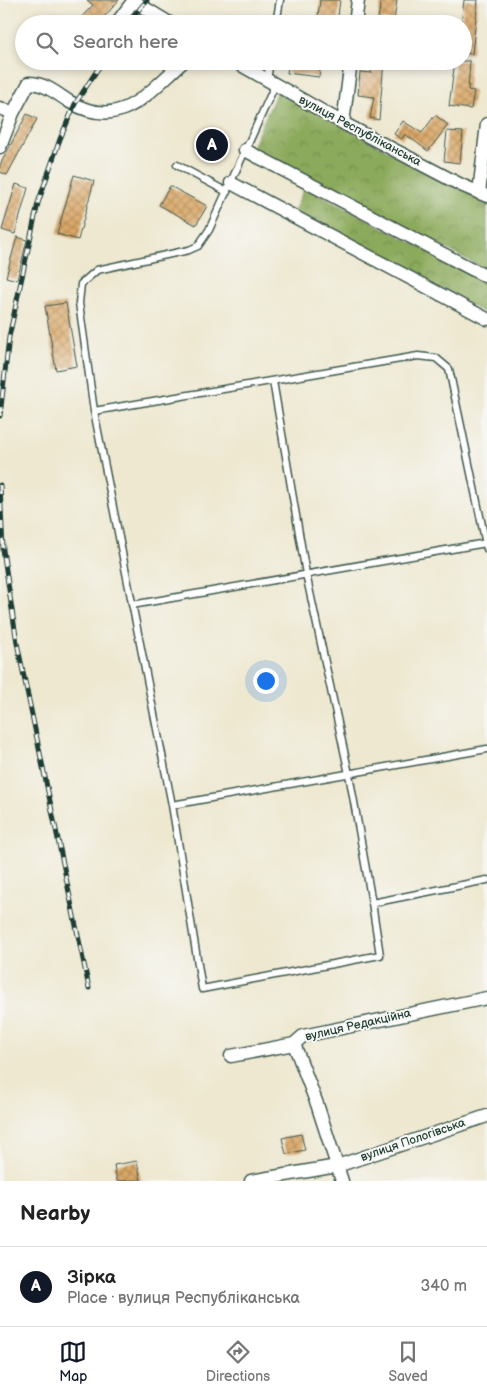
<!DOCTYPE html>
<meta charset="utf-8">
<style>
:root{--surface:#fff;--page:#f6f6f6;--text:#222;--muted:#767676;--line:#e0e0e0;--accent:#111827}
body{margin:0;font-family:"Balsamiq Sans",sans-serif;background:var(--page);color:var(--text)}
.you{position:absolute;left:265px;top:680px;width:18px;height:18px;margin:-12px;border:4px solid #fff;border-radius:50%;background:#1a73e8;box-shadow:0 0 0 8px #1a73e833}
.badge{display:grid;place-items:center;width:32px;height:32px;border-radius:50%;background:var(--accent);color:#fff;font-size:16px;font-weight:700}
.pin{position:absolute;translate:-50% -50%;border:2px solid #fff;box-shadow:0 1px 5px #0006}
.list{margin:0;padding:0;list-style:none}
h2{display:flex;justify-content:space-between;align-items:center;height:65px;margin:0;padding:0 20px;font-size:21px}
h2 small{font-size:16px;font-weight:400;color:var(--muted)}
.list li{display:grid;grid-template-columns:32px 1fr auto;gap:15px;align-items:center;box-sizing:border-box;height:80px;padding:0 20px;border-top:1px solid var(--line)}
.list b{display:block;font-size:19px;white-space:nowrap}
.list p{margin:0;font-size:16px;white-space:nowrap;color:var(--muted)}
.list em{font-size:16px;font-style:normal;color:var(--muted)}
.icon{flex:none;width:28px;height:28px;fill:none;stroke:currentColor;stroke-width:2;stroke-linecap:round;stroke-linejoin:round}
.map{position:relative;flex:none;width:487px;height:1181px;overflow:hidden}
.search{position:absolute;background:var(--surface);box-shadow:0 2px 8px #0003;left:15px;right:15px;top:15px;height:55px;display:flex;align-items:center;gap:12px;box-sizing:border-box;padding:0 18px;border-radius:28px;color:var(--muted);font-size:19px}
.sheet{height:145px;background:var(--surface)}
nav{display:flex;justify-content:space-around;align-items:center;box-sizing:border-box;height:70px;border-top:1px solid var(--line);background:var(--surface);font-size:14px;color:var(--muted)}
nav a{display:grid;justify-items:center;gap:2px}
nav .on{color:var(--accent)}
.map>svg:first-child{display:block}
.forest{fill:url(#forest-crowns);stroke:#567448}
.building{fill:url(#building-cross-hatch)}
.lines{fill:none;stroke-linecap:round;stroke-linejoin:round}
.service-casing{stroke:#3e574b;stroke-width:9}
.minor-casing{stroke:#3e574b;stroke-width:15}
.service{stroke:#fff;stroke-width:6}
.minor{stroke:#fff;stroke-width:12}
.rail-casing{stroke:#1f3d34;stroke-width:5}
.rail{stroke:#f6f6f2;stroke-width:3;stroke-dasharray:9;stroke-linecap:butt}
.labels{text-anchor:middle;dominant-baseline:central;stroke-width:4;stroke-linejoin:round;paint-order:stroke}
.street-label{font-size:12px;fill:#1f3d34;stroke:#f6f6f2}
</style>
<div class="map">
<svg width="487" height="1181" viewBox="0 0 487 1181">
<defs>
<pattern id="forest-crowns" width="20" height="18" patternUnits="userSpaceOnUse" patternTransform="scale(1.25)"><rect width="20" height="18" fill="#8caa5c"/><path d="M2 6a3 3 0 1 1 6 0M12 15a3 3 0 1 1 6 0" fill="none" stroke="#728c4d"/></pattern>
<pattern id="building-cross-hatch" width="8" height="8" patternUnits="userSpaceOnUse" patternTransform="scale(1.25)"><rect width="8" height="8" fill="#dba867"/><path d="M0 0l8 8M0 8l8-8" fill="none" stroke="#b18a56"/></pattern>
</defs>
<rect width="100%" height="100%" fill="#f6f6f2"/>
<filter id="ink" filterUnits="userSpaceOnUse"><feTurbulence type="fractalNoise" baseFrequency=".02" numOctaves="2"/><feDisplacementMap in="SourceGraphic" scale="10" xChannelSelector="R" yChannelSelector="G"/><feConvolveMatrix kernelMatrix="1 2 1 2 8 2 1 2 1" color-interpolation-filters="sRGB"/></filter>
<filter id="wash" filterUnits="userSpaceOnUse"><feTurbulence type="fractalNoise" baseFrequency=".0096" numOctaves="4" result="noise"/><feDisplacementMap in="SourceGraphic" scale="20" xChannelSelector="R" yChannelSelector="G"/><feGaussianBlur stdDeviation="1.12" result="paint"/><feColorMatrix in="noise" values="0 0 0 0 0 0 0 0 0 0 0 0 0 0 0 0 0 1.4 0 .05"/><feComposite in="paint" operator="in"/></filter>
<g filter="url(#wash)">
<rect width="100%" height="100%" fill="#eee8d0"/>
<path class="forest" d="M277 92 487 203V270L252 147Z
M305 187 487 282V314L294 211Z"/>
<g id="blocks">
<path class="building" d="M87 0H119L98 24H75L93 5Z
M320 0H340L337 24H317Z
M381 0H397L394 21 378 19Z
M464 0H478L472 54 463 53V24H461Z
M289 61H321L319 77 287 73Z
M373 61H384L379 120 370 118 374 97 358 95 360 72 371 73Z
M455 61H470L468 90 474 91 471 109 449 106Z
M27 114 37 119 7 175 0 172V165Z
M435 115 448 125 428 151 405 134 402 139 394 134 403 121 422 133Z
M447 131 463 132 460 163 444 161Z
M74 175 94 181 78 240 57 234Z
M16 184 28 188 15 234 2 230Z
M170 186 207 206 196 225 159 205Z
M17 237 27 240 17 280 6 277Z
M66 303 77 366 56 370 45 306Z
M301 1134 305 1150 286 1154 282 1138Z
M137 1161 141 1180 117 1181 114 1165Z"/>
</g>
</g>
<g filter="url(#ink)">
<use href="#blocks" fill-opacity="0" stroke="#3e574b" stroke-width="1"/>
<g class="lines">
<defs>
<path id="service" d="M276 24 280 0
M267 80 270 61
M177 165 227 192
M273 381 306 574 349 774 372 903
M94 411 79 303 81 284 97 270 189 250 198 246 209 230 275 85
M487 549 449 369 436 358 418 356 94 411 172 805 202 989 380 955 372 903 487 880
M132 605 486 543
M172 805 487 749"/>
<path id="minor" d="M133 1 171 24
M116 24 134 0
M355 24 358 0
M234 61 343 123 461 185 487 196
M0 108 13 113
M343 123 351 61
M0 147 13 113 29 83C45 83 57 94 70 102 121 132 148 92 184 61
M245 150 487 277
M231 183 487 319
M479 193 487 124
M294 1044 317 1104 342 1181
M231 1056 294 1044 303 1036 487 998
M251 1181 337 1166 487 1116"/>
</defs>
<use href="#service" class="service-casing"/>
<use href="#minor" class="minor-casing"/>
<use href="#service" class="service"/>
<use href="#minor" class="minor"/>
<defs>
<path id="rail" d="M127 24 147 0
M0 416 9 337 38 203 60 139 75 104 103 61
M0 485 3 550 17 643 89 988"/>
</defs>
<use href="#rail" class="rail-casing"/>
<use href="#rail" class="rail"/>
</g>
</g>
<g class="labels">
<g class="street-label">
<text transform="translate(360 131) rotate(28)">вулиця Республіканська</text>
<text transform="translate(358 1025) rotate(-13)">вулиця Редакційна</text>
<text transform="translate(413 1140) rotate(-19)">вулиця Пологівська</text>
</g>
</g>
</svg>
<div class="you"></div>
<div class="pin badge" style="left:212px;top:145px">A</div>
<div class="search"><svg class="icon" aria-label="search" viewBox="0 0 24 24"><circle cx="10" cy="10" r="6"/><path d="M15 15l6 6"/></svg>Search here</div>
</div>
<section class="sheet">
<h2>Nearby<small></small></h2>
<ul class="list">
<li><span class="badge">A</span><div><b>Зірка</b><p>Place · вулиця Республіканська</p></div><em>340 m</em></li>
</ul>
</section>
<nav>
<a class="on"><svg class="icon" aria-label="map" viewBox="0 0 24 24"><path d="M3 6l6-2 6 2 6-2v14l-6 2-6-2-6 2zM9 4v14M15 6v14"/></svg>Map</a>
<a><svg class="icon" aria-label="directions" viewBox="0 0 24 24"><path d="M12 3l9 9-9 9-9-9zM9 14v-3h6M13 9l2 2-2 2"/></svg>Directions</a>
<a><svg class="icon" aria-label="saved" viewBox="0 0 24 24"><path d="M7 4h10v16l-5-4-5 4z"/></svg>Saved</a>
</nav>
